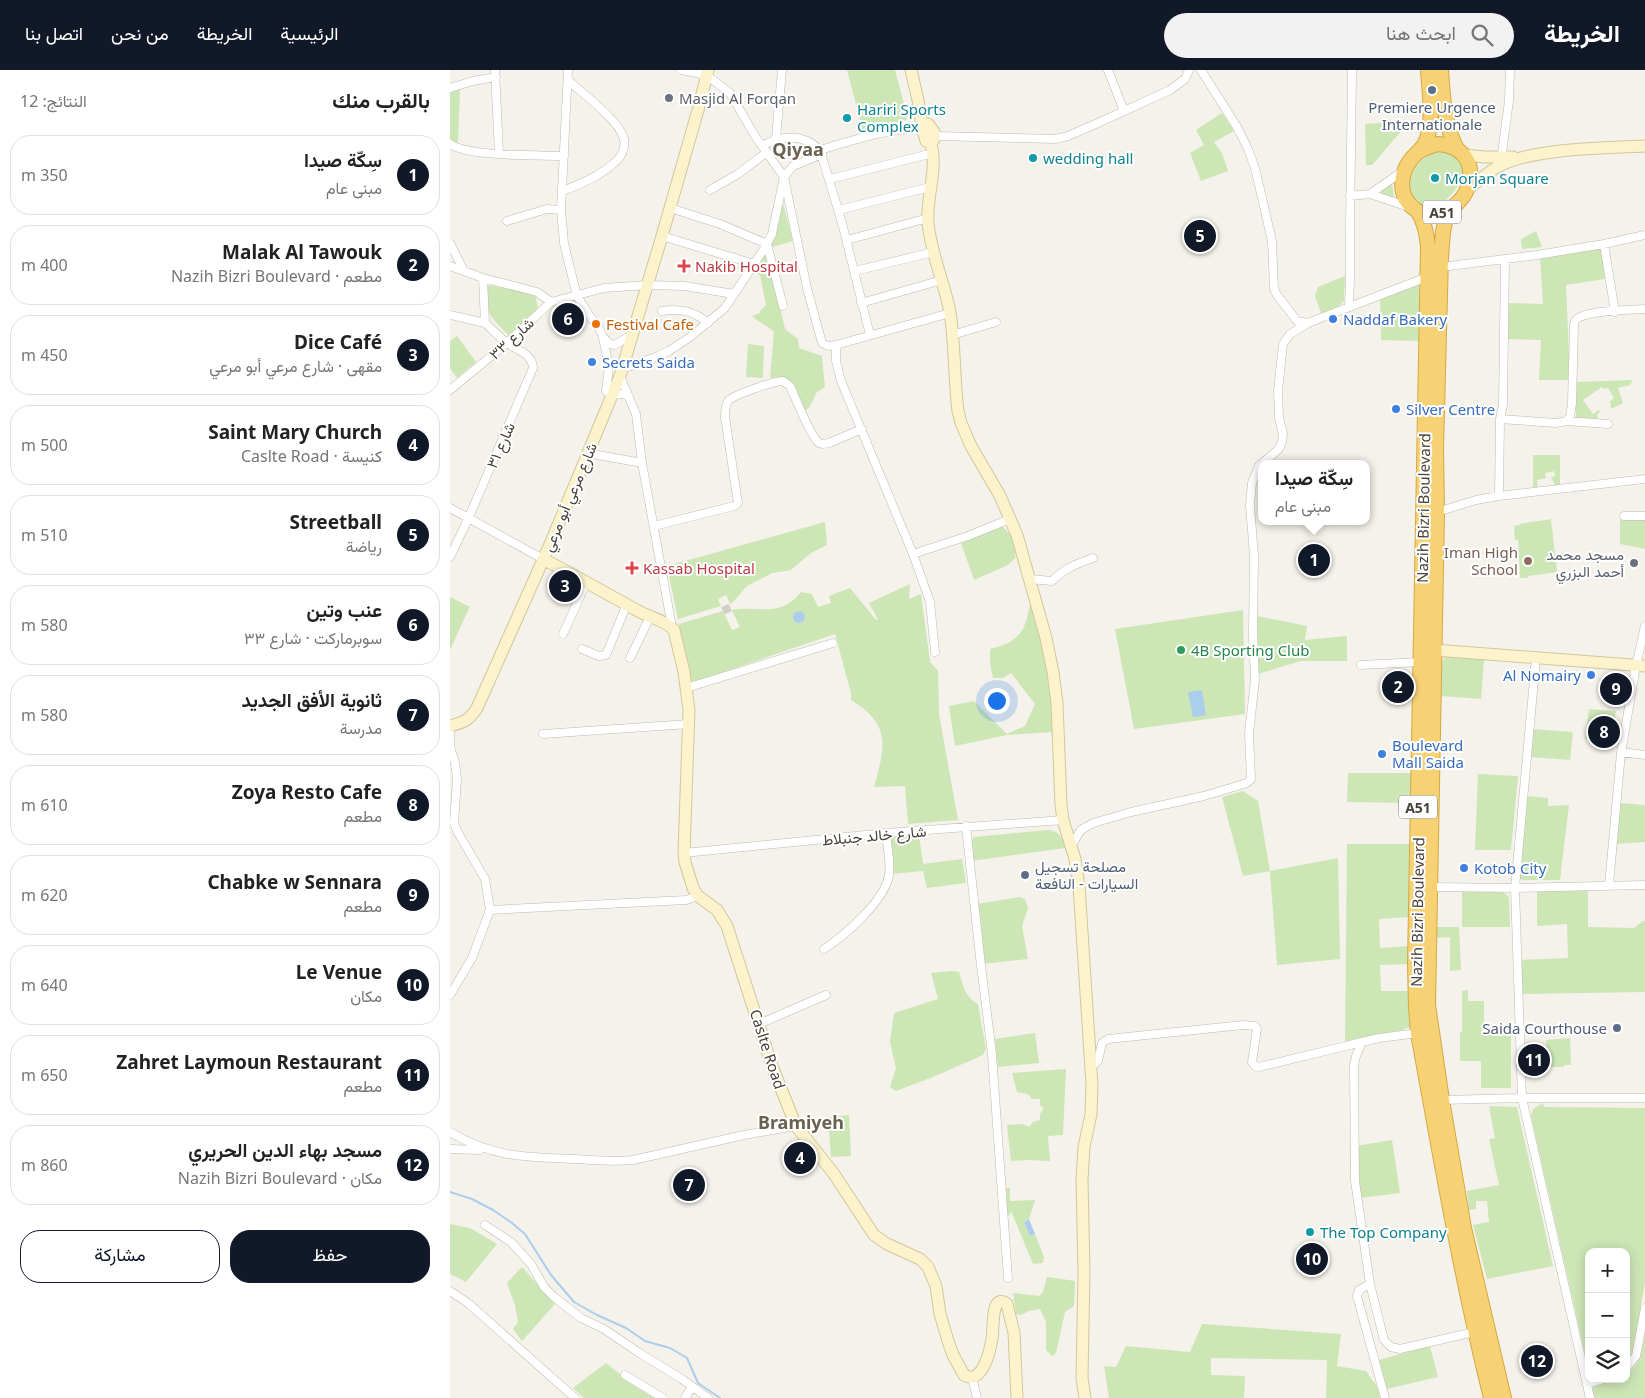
<!DOCTYPE html>
<html lang="ar">
<meta charset="utf-8">
<style>
:root{--surface:#fff;--page:#f2f2f2;--text:#222;--muted:#767676;--line:#e0e0e0;--accent:#111827}
body{margin:0;font-family:"Noto Sans",Vazirmatn,sans-serif;background:var(--page);color:var(--text);direction:rtl}
.controls{position:absolute;right:15px;bottom:15px;display:grid;overflow:hidden;border-radius:10px;box-shadow:0 2px 12px #0003}
.controls button{width:45px;height:45px;display:grid;place-items:center;padding:0;border:0;border-bottom:1px solid var(--line);background:var(--surface);color:var(--text);font:25px sans-serif}
.you{position:absolute;left:546px;top:630px;width:18px;height:18px;margin:-12px;border:4px solid #fff;border-radius:50%;background:#1a73e8;box-shadow:0 0 0 8px #1a73e833}
.badge{display:grid;place-items:center;width:32px;height:32px;border-radius:50%;background:var(--accent);color:#fff;font-size:16px;font-weight:700}
.pin{position:absolute;translate:-50% -50%;border:2px solid #fff;box-shadow:0 1px 5px #0006}
.popup{position:absolute;left:808px;top:390px;width:112px;height:65px;box-sizing:border-box;display:grid;place-content:center;border-radius:10px;background:var(--surface);filter:drop-shadow(0 1px 4px #0005);font-size:16px;white-space:nowrap;color:var(--muted)}
.popup b{font-size:19px;color:var(--text)}
.popup::after{content:'';position:absolute;left:50%;top:100%;margin-left:-10px;border:10px solid transparent;border-top-color:var(--surface)}
.list{margin:0;padding:0;list-style:none}
h2{display:flex;justify-content:space-between;align-items:center;height:65px;margin:0;padding:0 20px;font-size:21px}
h2 small{font-size:16px;font-weight:400;color:var(--muted)}
.list li{display:grid;grid-template-columns:32px 1fr auto;gap:15px;align-items:center;box-sizing:border-box;height:80px;margin:0 10px 10px;padding:0 10px;border:1px solid var(--line);border-radius:20px}
.list b{display:block;font-size:19px;white-space:nowrap}
.list p{margin:0;font-size:16px;white-space:nowrap;color:var(--muted)}
.list em{font-size:16px;font-style:normal;color:var(--muted)}
.actions{display:flex;gap:10px;padding:15px 20px}
.actions a{flex:1;padding:11px 0;border:1px solid var(--accent);border-radius:20px;text-align:center;font-size:18px;color:var(--accent)}
.actions .main{background:var(--accent);color:#fff}
.icon{flex:none;width:28px;height:28px;fill:none;stroke:currentColor;stroke-width:2;stroke-linecap:round;stroke-linejoin:round}
.map{position:relative;flex:none;width:1195px;height:1328px;overflow:hidden;direction:ltr}
header{display:flex;align-items:center;gap:30px;box-sizing:border-box;height:70px;padding:0 25px;background:var(--accent);color:#fff}
header strong{font-size:24px}
nav{display:flex;gap:28px;margin-inline-start:auto;font-size:18px}
.search{width:350px;height:45px;background:var(--page);display:flex;align-items:center;gap:12px;box-sizing:border-box;padding:0 18px;border-radius:28px;color:var(--muted);font-size:19px}
main{display:flex}
aside{flex:1;background:var(--surface)}
.map>svg:first-child{display:block}
.green{fill:#cde6b6}
.water{fill:#abceed}
.lines{fill:none;stroke-linecap:round;stroke-linejoin:round}
.stream{stroke:#abceed;stroke-width:2}
.street-tunnel{stroke:#d2cfc7;stroke-width:8;stroke-dasharray:8 4;stroke-linecap:butt}
.street-casing{stroke:#bfbaad;stroke-width:9}
.secondary-casing{stroke:#d1c79c;stroke-width:13}
.highway-casing{stroke:#d5a843;stroke-width:16}
.street{stroke:#fff;stroke-width:8}
.secondary{stroke:#fcf3cd;stroke-width:11}
.highway{stroke:#f6d274;stroke-width:14}
.service-dot{fill:#5c6f8a;stroke:#fff;stroke-width:2}
.worship-dot{fill:#6b7280;stroke:#fff;stroke-width:2}
.culture-dot{fill:#0f9aa8;stroke:#fff;stroke-width:2}
.health-dot{fill:#e0444e;stroke:#fff;stroke-width:2}
.shop-dot{fill:#3f7fe0;stroke:#fff;stroke-width:2}
.food-dot{fill:#e8710a;stroke:#fff;stroke-width:2}
.education-dot{fill:#8d6e63;stroke:#fff;stroke-width:2}
.leisure-dot{fill:#2e9e5b;stroke:#fff;stroke-width:2}
.labels{text-anchor:middle;dominant-baseline:central;stroke-width:4;stroke-linejoin:round;paint-order:stroke}
.shield{fill:#fff;stroke:#7f7b74;stroke-width:1}
.shield-label{font-size:14px;font-weight:bold;fill:#484339}
.worship-label{font-size:15px;fill:#5b616d;stroke:#fff;text-anchor:start}
.service-label{font-size:15px;fill:#4e5e75;stroke:#fff}
.culture-label{font-size:15px;fill:#0d838f;stroke:#fff;text-anchor:start}
.health-label{font-size:15px;fill:#be3a42;stroke:#fff;text-anchor:start}
.shop-label{font-size:15px;fill:#366cbe;stroke:#fff;text-anchor:start}
.food-label{font-size:15px;fill:#c56008;stroke:#fff;text-anchor:start}
.street-label{font-size:15px;fill:#484339;stroke:#fff}
.education-label{font-size:15px;fill:#785e54;stroke:#fff;text-anchor:end}
.leisure-label{font-size:15px;fill:#27864d;stroke:#fff;text-anchor:start}
.quarter-label{font-size:18px;font-weight:bold;fill:#6a6150;stroke:#fff}
</style>
<header>
<strong>الخريطة</strong>
<div class="search"><svg class="icon" aria-label="search" viewBox="0 0 24 24"><circle cx="10" cy="10" r="6"/><path d="M15 15l6 6"/></svg>ابحث هنا</div>
<nav><a>الرئيسية</a><a>الخريطة</a><a>من نحن</a><a>اتصل بنا</a></nav>
</header>
<main>
<div class="map">
<svg width="1195" height="1328" viewBox="0 0 1195 1328">
<rect width="100%" height="100%" fill="#f4f2ea"/>
<path class="green" d="M397 0H445L457 45 456 50 413 61Z
M10 19 8 73 0 69V22Z
M772 43 784 61 764 72 772 83 778 101 751 111 740 83 754 75 746 60Z
M955 51 954 58 922 95H916L915 54Z
M995 80C998 83 1005 85 1008 88 1010 90 1014 100 1014 103 1014 112 996 133 988 135 978 139 970 135 962 130L957 110C965 95 977 81 995 80Z
M942 113 944 128 927 125 928 122Z
M332 130 343 171 322 177 321 174Z
M1086 161 1092 177 1072 179 1071 169Z
M1151 177 1155 209 1116 215 1120 310H1089L1091 270 1058 269 1059 233 1093 234 1090 187Z
M314 183 318 184 335 259 348 269 349 278 372 286 375 317 367 322 359 338 354 341 345 316 333 307 320 308 324 262C317 255 309 253 302 246L310 243V241L316 235 310 205 303 203 302 201Z
M895 206 894 231 888 237 871 243 865 226 868 217Z
M969 212V271L931 270 930 227Z
M38 215 85 224 88 239 59 266C42 248 32 242 38 215Z
M7 266 26 292 7 308 0 298V271Z
M298 274 314 276 313 308 296 307Z
M1183 310 1180 315 1168 318 1173 333 1161 339 1160 331 1164 328 1158 318 1154 319 1152 317 1133 330 1143 344 1149 340 1150 342 1147 344 1148 349 1126 348V312Z
M1083 385H1110V416L1106 417 1101 407 1105 406 1104 401 1095 403 1096 408 1087 410 1088 418H1083Z
M1101 449 1107 502 1078 506V508H1070L1068 470H1065L1064 456 1070 455V454Z
M1170 449H1195V479L1170 474Z
M375 452 377 475 361 483 341 500 322 503 297 516 283 532 280 534 276 525 268 529 271 536 228 549 217 496Z
M551 456C562 462 566 476 565 488L558 495 524 510 510 470Z
M460 514 459 529 471 524 480 592 488 601 489 644 508 750 458 754 455 716 424 717C435 677 442 655 401 630V623L385 564 241 613 229 554 273 541 282 560 290 557 282 540C310 535 329 549 351 522L362 524 368 537 381 533 379 526 400 518 426 550 428 549 419 533Z
M0 527 18 536H20L0 580Z
M581 530C590 570 606 621 602 662L557 665 505 676 499 636 524 631 557 664 575 656 585 634 561 603 553 608H543L540 593V579C555 576 570 569 575 554 578 547 579 538 581 530Z
M793 540 795 644 684 659 665 559Z
M807 546 857 556 855 570 897 566V591H851L808 604Z
M1009 585 1034 590 1031 629 991 626C991 618 988 590 996 587 1000 585 1005 586 1009 585Z
M1139 639 1166 641 1164 654 1147 652 1145 670 1135 669Z
M1083 659 1123 662 1120 690 1080 687Z
M898 703H961V733L897 732Z
M1028 704 1068 706 1061 780H1025Z
M793 721 808 731 820 801 888 788 890 889 827 895 820 801 793 806 772 727Z
M1077 726 1098 728V736L1119 735 1110 810H1074L1069 809Z
M1170 733 1195 735V772L1165 774Z
M598 760C609 761 613 767 615 778L521 791 520 773 524 767Z
M469 765 473 794 512 789 516 813 477 818 473 801 442 804 439 767Z
M897 774H960L959 847 929 849 930 878 960 876 959 894 930 895 931 921H960V957L952 960 895 974Z
M1050 819 1059 827 1060 857H1012V821Z
M1138 819V857L1184 858 1193 851H1195V922L1073 924 1071 890 1118 888 1117 854 1087 856V820Z
M569 827 575 829 578 838 572 856 578 889 533 894 527 834Z
M985 857H1009L1011 900 1000 901V867L985 868Z
M501 901 509 902C513 915 515 927 528 934L536 979 533 985 483 1007 446 1021 440 1017 446 998 440 972 444 943 488 929 481 903Z
M1018 920V931H1034V961L1061 960V1018H1031V991H1010V962H1012V921Z
M585 963 589 993 548 997 545 969Z
M1120 968 1121 995H1114V997H1094V993L1097 992 1096 970Z
M616 999 613 1065 598 1066 600 1091 579 1090 561 1091 557 1055 573 1054 579 1057 583 1052 590 1050V1044L594 1038 590 1036V1029H582L578 1024 567 1022 562 1003Z
M1093 1033 1094 1037 1195 1038V1212L1184 1278 1176 1294V1182H1139V1301L1081 1046 1083 1039Z
M1039 1036 1067 1037 1103 1196 1037 1209 1023 1155 1039 1152 1037 1131H1026V1139L1019 1140 1017 1121 1049 1115 1039 1069 1045 1068Z
M399 1045 401 1086 381 1087 378 1047Z
M942 1070 950 1123 910 1128 906 1076Z
M556 1118H560V1131L585 1130 579 1149 574 1151 580 1166 585 1164 594 1187 593 1193 583 1194 561 1141 560 1145 557 1146Z
M0 1154 20 1158 47 1174 16 1212 0 1204Z
M72 1197 105 1234 72 1271 63 1259 68 1252 65 1235 57 1213Z
M597 1207 625 1211 624 1236 615 1242 606 1283 602 1286 596 1280V1252L590 1239 579 1241 570 1245 566 1244 563 1223 589 1226 593 1222Z
M752 1254 891 1264 887 1296 916 1301 922 1310 926 1314 931 1328H876L877 1290 761 1288V1305L795 1306 794 1328H659L654 1296 666 1297 676 1276 740 1282Z
M1195 1261V1328H1143L1142 1320 1143 1317 1169 1309H1176V1305C1192 1292 1192 1280 1195 1261Z
M980 1276 988 1307 937 1319 929 1290Z
M156 1293 187 1318 204 1328H134L123 1318Z"/>
<path class="water" d="M343 547a6 6 0 1 1 12 0a6 6 0 1 1-12 0Z
M752 620 756 645 743 647 738 622Z
M579 1149 585 1164 580 1166 574 1152Z"/>
<g class="lines">
<path class="stream" d="M0 1122 22 1129 43 1140 62 1153 75 1164 101 1205 124 1232 147 1245 176 1258 195 1271 220 1278 237 1288 248 1313 270 1328"/>
<path class="street-tunnel" d="M273 541 281 537"/>
<defs>
<path id="street" d="M45 0 49 84
M118 0 111 140 114 173 118 190 127 226 139 245 149 258 153 267 160 274 165 275 181 265
M231 0 247 3 259 7 280 23 305 66 334 107 357 218 372 273 378 276 386 275 500 243
M658 0 674 41
M751 0 787 57 798 79 805 98 822 171 824 219 827 225 847 251 858 253 977 207
M0 18 23 11 46 7
M484 66 605 69 618 66 648 53 720 20 735 9 739 0
M326 68 332 0
M0 74C20 87 88 85 114 86
M312 76C331 65 353 63 370 80L392 153 420 265
M370 80C397 72 445 56 472 59
M1051 90 1059 31 1060 0
M380 109 483 83
M260 120 288 104 317 82
M113 121C130 114 150 106 164 93 171 88 176 78 174 69 169 50 133 24 118 10
M920 124 953 101
M900 126 920 124 962 138
M220 138 270 154 317 174 333 236
M389 140 480 117
M57 151 97 139 111 140
M212 166 304 194
M397 170 478 148
M0 173 14 201
M1154 174 1165 242
M0 196 33 208 87 222 101 232
M991 197 1087 185 1154 174 1195 165
M405 201 483 182
M411 233 492 210
M899 237 900 209V160L902 0
M212 241C230 238 244 241 258 253
M0 245 35 253
M502 265 546 252
M153 268 159 297 156 321 161 325 174 324 179 327
M386 275V291L391 311 463 484 518 466 560 449
M172 299 206 287 219 281 240 267 275 238 314 179 322 164 334 107 343 96 372 84
M170 306 186 344 192 393 222 557
M0 320 57 273 101 232 154 218 198 215 234 216 284 224
M1050 349 1106 353 1116 351 1120 346 1122 333 1124 256C1124 252 1126 249 1130 247 1144 240 1179 240 1195 239
M1116 351 1158 354
M137 383 192 393
M1049 426 1050 349 1053 335 1055 190
M0 438 93 489
M987 442 1026 430 1049 426 1195 409
M1174 446H1195
M204 456 284 436 288 433 275 347C275 342 275 336 278 331 283 325 324 311 333 311L340 316C345 327 360 365 368 372 371 375 375 374 379 373L412 359
M463 484 480 532 485 582
M0 487 19 447 83 298C82 282 66 281 56 272 48 266 42 259 35 253L33 208
M580 509 602 511C615 498 626 494 643 488
M113 564 137 511
M132 579 149 586 156 585 177 534
M180 588 200 547
M1086 588 1065 818 1072 1028 1140 1328
M911 595 970 592
M236 618 383 573
M0 663V676L5 693 7 709 4 753 7 761 35 809 40 840 22 888 0 925
M93 664 239 654
M1171 682 1195 685
M516 756 530 887 542 984 558 1208
M621 776 631 760 643 753 681 742 754 726 797 713 801 709 799 663 805 610 803 564 804 486 800 435 802 413 809 396 829 379 832 372 833 364 829 348 828 321 833 274 840 264 858 253
M234 783 436 763 613 750
M1159 815 1171 683 1186 596 1195 556
M980 817 1065 818 1195 815
M40 840 236 830 248 826
M374 879C394 866 435 831 439 805 441 792 437 776 436 763
M309 954 376 925
M968 963 929 968 912 972 906 986 904 995 905 1111 920 1214 934 1270 941 1277 950 1279 1024 1262
M641 997 648 991 652 973 658 969 793 955 805 956 807 959 802 992 805 996 809 997 912 972
M992 1030 1072 1028H1195
M0 1062C43 1088 77 1087 125 1089 144 1090 164 1092 183 1090L294 1065 346 1056
M0 1079 30 1080
M35 1155 61 1172 81 1194 94 1217 104 1227 131 1248 154 1259 191 1284 232 1309 258 1328
M920 1214 909 1220 907 1226 935 1328
M0 1221 18 1233 125 1328
M1176 1298 1186 1286 1195 1238
M175 1305 213 1328
M522 1307 527 1328
M1137 1314 1154 1309
M235 1328 242 1317"/>
<path id="secondary" d="M461 0 468 30 472 56
M475 54H478L484 62V69L481 74 476 71 472 56Z
M481 74C488 99 476 127 478 153 481 184 494 212 500 242 505 275 504 309 508 341L511 353 521 376 550 426 567 465 596 568 603 602 607 633 611 735 613 750 625 789 629 816 642 1015 641 1044 634 1077 632 1110 634 1202 632 1308 635 1328
M1013 85 1035 87H1063
M1018 119C1028 111 1038 102 1049 96 1084 78 1155 78 1195 76
M93 489C126 506 157 524 190 542 200 547 216 551 224 560L234 602 239 640 234 783 235 792 243 818 248 826 267 840 277 856 322 996 346 1056 384 1104 424 1165 437 1174 470 1189 478 1197 486 1216 490 1244 499 1274 503 1285 514 1305C532 1316 540 1281 542 1269 544 1262 540 1221 557 1234L564 1263 567 1328
M984 580 1195 596
M0 656C15 652 19 650 27 638L101 472 170 306 212 166 248 40 258 0"/>
<path id="highway" d="M991 0C993 28 994 54 1007 79
M988 74C1039 77 1024 144 981 143 976 143 970 143 966 140 945 126 950 98 967 83 973 78 980 76 988 74Z
M969 81C987 65 979 22 978 0
M997 141 993 162 991 187 986 378 987 442 978 935 992 1030 1014 1158 1054 1328
M968 142C975 153 977 164 978 177L965 894 966 937 968 963C990 1085 1011 1207 1041 1328"/>
</defs>
<use href="#street" class="street-casing"/>
<use href="#secondary" class="secondary-casing"/>
<use href="#highway" class="highway-casing"/>
<use href="#street" class="street"/>
<use href="#secondary" class="secondary"/>
<use href="#highway" class="highway"/>
</g>
<g class="service-dot">
<circle cx="982" cy="20" r="5"/>
<circle cx="575" cy="805" r="5"/>
<circle cx="1167" cy="958" r="5"/>
</g>
<g class="worship-dot">
<circle cx="219" cy="28" r="5"/>
<circle cx="1184" cy="493" r="5"/>
</g>
<g class="culture-dot">
<circle cx="397" cy="48" r="5"/>
<circle cx="583" cy="88" r="5"/>
<circle cx="985" cy="108" r="5"/>
<circle cx="860" cy="1162" r="5"/>
</g>
<g class="health-dot">
<path d="M231.5 188.5h5v5h5v5h-5v5h-5v-5h-5v-5h5z"/>
<path d="M179.5 490.5h5v5h5v5h-5v5h-5v-5h-5v-5h5z"/>
</g>
<g class="shop-dot">
<circle cx="883" cy="249" r="5"/>
<circle cx="142" cy="292" r="5"/>
<circle cx="946" cy="339" r="5"/>
<circle cx="1141" cy="605" r="5"/>
<circle cx="932" cy="684" r="5"/>
<circle cx="1014" cy="798" r="5"/>
</g>
<circle class="food-dot" cx="146" cy="254" r="5"/>
<circle class="education-dot" cx="1078" cy="491" r="5"/>
<circle class="leisure-dot" cx="731" cy="580" r="5"/>
<g class="labels">
<g class="shield">
<rect x="973" y="130.5" width="38" height="23" rx="4"/>
<rect x="949" y="725.5" width="38" height="23" rx="4"/>
</g>
<g class="shield-label">
<text x="992" y="142">A51</text>
<text x="968" y="737">A51</text>
</g>
<g class="worship-label">
<text x="229" y="28">Masjid Al Forqan</text>
<text x="1174" y="484" text-anchor="end">مسجد محمد<tspan x="1174" dy="17">أحمد البزري</tspan></text>
</g>
<g class="service-label">
<text x="982" y="37">Premiere Urgence<tspan x="982" dy="17">Internationale</tspan></text>
<text x="585" y="796" text-anchor="start">مصلحة تسجيل<tspan x="585" dy="17">السيارات - النافعة</tspan></text>
<text x="1157" y="958" text-anchor="end">Saida Courthouse</text>
</g>
<g class="culture-label">
<text x="407" y="39">Hariri Sports<tspan x="407" dy="17">Complex</tspan></text>
<text x="593" y="88">wedding hall</text>
<text x="995" y="108">Morjan Square</text>
<text x="870" y="1162">The Top Company</text>
</g>
<g class="health-label">
<text x="245" y="196">Nakib Hospital</text>
<text x="193" y="498">Kassab Hospital</text>
</g>
<g class="shop-label">
<text x="893" y="249">Naddaf Bakery</text>
<text x="152" y="292">Secrets Saida</text>
<text x="956" y="339">Silver Centre</text>
<text x="1131" y="605" text-anchor="end">Al Nomairy</text>
<text x="942" y="675">Boulevard<tspan x="942" dy="17">Mall Saida</tspan></text>
<text x="1024" y="798">Kotob City</text>
</g>
<g class="food-label">
<text x="156" y="254">Festival Cafe</text>
</g>
<g class="street-label">
<text transform="translate(61 268) rotate(-42)">شارع ٣٣</text>
<text transform="translate(50 375) rotate(-66)">شارع ٣١</text>
<text transform="translate(119 427) rotate(-67)">شارع مرعي أبو مرعي</text>
<text transform="translate(973 438) rotate(-89)">Nazih Bizri Boulevard</text>
<text transform="translate(424 765) rotate(-5)">شارع خالد جنبلاط</text>
<text transform="translate(967 842) rotate(-89)">Nazih Bizri Boulevard</text>
<text transform="translate(318 979) rotate(72)">Caslte Road</text>
</g>
<g class="education-label">
<text x="1068" y="482">Iman High<tspan x="1068" dy="17">School</tspan></text>
</g>
<g class="leisure-label">
<text x="741" y="580">4B Sporting Club</text>
</g>
<g class="quarter-label">
<text x="348" y="79">Qiyaa</text>
<text x="351" y="1052">Bramiyeh</text>
</g>
</g>
</svg>
<div class="controls">
<button>+</button>
<button>−</button>
<button><svg class="icon" aria-label="layers" viewBox="0 0 24 24"><path d="M12 4l9 5-9 5-9-5zM3 14l9 5 9-5"/></svg></button>
</div>
<div class="you"></div>
<div class="pin badge" style="left:864px;top:490px">1</div>
<div class="popup"><b>سِكّة صيدا</b>مبنى عام</div>
<div class="pin badge" style="left:948px;top:617px">2</div>
<div class="pin badge" style="left:115px;top:516px">3</div>
<div class="pin badge" style="left:350px;top:1088px">4</div>
<div class="pin badge" style="left:750px;top:166px">5</div>
<div class="pin badge" style="left:118px;top:249px">6</div>
<div class="pin badge" style="left:239px;top:1115px">7</div>
<div class="pin badge" style="left:1154px;top:662px">8</div>
<div class="pin badge" style="left:1166px;top:619px">9</div>
<div class="pin badge" style="left:862px;top:1189px">10</div>
<div class="pin badge" style="left:1084px;top:990px">11</div>
<div class="pin badge" style="left:1087px;top:1291px">12</div>
</div>
<aside>
<h2>بالقرب منك<small>النتائج: 12</small></h2>
<ul class="list">
<li><span class="badge">1</span><div><b>سِكّة صيدا</b><p>مبنى عام</p></div><em>350 m</em></li>
<li><span class="badge">2</span><div><b>Malak Al Tawouk</b><p>مطعم · Nazih Bizri Boulevard</p></div><em>400 m</em></li>
<li><span class="badge">3</span><div><b>Dice Café</b><p>مقهى · شارع مرعي أبو مرعي</p></div><em>450 m</em></li>
<li><span class="badge">4</span><div><b>Saint Mary Church</b><p>كنيسة · Caslte Road</p></div><em>500 m</em></li>
<li><span class="badge">5</span><div><b>Streetball</b><p>رياضة</p></div><em>510 m</em></li>
<li><span class="badge">6</span><div><b>عنب وتين</b><p>سوبرماركت · شارع ٣٣</p></div><em>580 m</em></li>
<li><span class="badge">7</span><div><b>ثانوية الأفق الجديد</b><p>مدرسة</p></div><em>580 m</em></li>
<li><span class="badge">8</span><div><b>Zoya Resto Cafe</b><p>مطعم</p></div><em>610 m</em></li>
<li><span class="badge">9</span><div><b>Chabke w Sennara</b><p>مطعم</p></div><em>620 m</em></li>
<li><span class="badge">10</span><div><b>Le Venue</b><p>مكان</p></div><em>640 m</em></li>
<li><span class="badge">11</span><div><b>Zahret Laymoun Restaurant</b><p>مطعم</p></div><em>650 m</em></li>
<li><span class="badge">12</span><div><b>مسجد بهاء الدين الحريري</b><p>مكان · Nazih Bizri Boulevard</p></div><em>860 m</em></li>
</ul>
<div class="actions"><a class="main">حفظ</a><a>مشاركة</a></div>
</aside>
</main>
